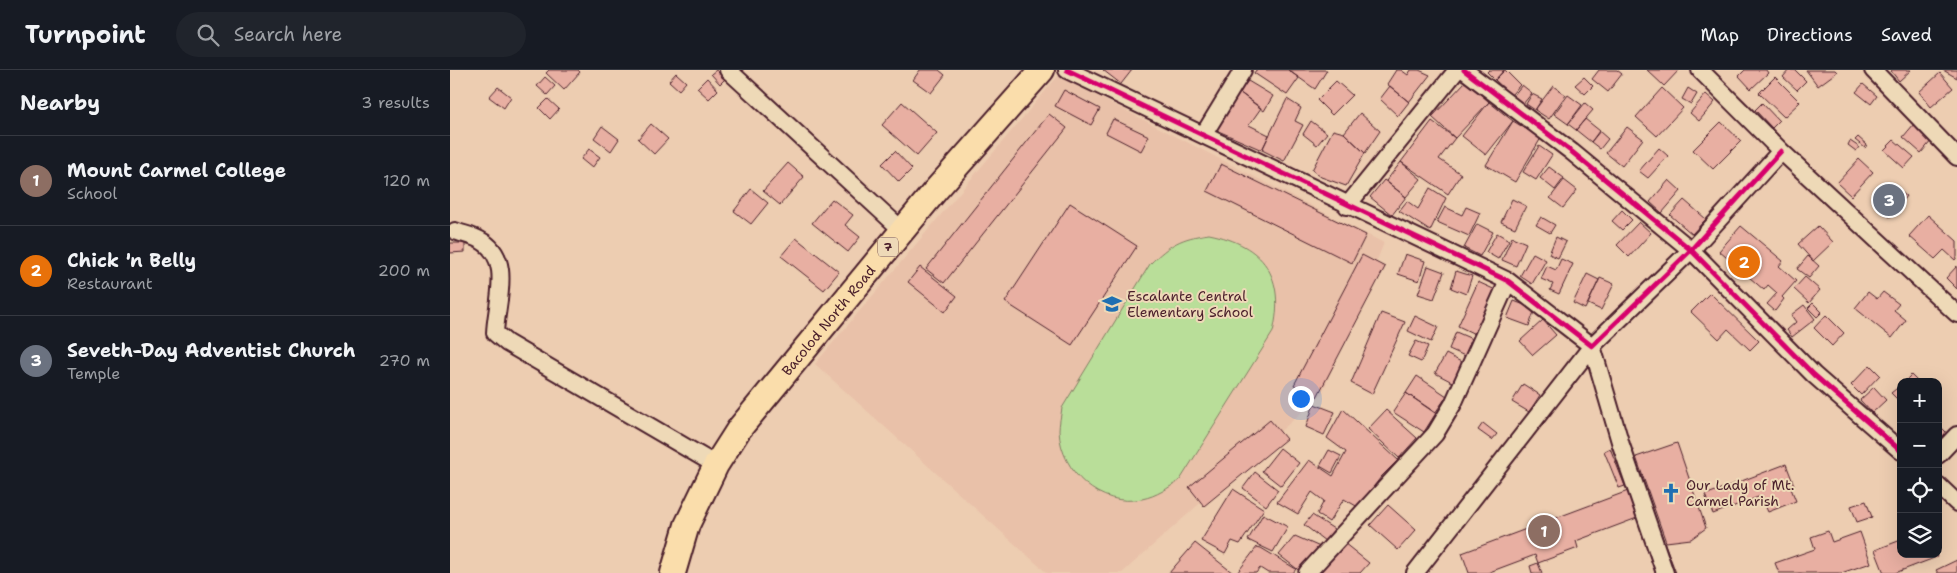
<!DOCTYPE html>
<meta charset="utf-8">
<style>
:root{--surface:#171b24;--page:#20242c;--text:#f1f3f6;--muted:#9ea1a6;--line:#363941;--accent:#ea580c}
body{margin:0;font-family:"Shantell Sans",sans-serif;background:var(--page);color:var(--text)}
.controls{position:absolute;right:15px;bottom:15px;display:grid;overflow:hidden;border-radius:10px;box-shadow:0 5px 20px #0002}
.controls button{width:45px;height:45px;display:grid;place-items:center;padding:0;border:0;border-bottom:1px solid var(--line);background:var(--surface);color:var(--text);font:25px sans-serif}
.you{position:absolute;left:850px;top:328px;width:18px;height:18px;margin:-12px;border:4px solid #fff;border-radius:50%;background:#1a73e8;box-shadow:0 0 0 8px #1a73e833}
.badge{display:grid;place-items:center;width:32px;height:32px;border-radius:50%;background:var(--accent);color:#fff;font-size:16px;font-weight:700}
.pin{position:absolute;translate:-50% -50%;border:2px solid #fff;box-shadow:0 1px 5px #0006}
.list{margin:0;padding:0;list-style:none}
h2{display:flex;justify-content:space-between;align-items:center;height:65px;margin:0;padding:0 20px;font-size:21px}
h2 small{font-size:16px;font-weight:400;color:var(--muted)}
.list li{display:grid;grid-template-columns:32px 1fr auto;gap:15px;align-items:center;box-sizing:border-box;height:90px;padding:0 20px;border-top:1px solid var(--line)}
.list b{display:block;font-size:19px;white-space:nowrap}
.list p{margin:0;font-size:16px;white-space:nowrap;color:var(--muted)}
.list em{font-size:16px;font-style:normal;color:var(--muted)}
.icon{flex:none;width:28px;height:28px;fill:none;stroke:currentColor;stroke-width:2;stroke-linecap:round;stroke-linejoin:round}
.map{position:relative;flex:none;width:1507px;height:503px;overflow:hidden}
header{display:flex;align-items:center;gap:30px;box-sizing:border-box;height:70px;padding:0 25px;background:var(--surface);border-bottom:1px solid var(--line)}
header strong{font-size:24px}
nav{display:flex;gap:28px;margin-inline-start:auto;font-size:18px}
.search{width:350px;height:45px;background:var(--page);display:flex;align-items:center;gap:12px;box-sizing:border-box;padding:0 18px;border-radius:28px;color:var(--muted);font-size:19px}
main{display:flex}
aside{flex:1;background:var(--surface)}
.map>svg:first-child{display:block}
.built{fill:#e9c1a9}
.green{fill:#b9de99;stroke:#827e62}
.building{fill:#e8afa2;stroke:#4a1f2b}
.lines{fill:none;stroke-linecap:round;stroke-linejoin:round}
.minor-casing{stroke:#4a1f2b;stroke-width:20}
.highway-casing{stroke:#4a1f2b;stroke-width:28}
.minor{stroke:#eed9b7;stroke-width:16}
.highway{stroke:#faddab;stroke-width:24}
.cycleway-casing{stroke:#eed9b7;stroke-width:8}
.cycleway{stroke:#d6006c;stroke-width:5}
.labels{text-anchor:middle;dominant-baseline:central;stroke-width:4;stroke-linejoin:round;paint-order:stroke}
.shield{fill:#eed9b7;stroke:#7b5755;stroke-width:1}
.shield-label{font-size:12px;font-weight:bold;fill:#4a1f2b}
.poi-label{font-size:14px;fill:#4a1f2b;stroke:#eed9b7;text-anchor:start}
.street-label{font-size:14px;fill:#4a1f2b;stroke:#eed9b7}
</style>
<header>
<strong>Turnpoint</strong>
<div class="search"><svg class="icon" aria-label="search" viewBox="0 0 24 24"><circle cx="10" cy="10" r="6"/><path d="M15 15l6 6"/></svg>Search here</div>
<nav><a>Map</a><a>Directions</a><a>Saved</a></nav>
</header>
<main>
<aside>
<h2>Nearby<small>3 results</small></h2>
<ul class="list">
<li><span class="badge" style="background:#8d6e63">1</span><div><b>Mount Carmel College</b><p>School</p></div><em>120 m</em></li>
<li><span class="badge" style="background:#e8710a">2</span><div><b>Chick 'n Belly</b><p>Restaurant</p></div><em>200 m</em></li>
<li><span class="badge" style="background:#6b7280">3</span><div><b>Seveth-Day Adventist Church</b><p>Temple</p></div><em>270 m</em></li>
</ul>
</aside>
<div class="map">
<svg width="1507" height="503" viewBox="0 0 1507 503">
<rect width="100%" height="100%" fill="#edcdb1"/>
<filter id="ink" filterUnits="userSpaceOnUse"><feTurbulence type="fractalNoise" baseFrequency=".02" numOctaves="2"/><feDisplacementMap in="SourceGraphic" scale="10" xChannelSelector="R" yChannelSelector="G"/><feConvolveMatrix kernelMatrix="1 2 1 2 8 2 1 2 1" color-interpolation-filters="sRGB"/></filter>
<g filter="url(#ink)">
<path class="built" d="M608 6 934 173 872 324 672 503H597L365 294Z"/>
<path class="green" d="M759 164C814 175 836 207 823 262L730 410C718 418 707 426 692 429 650 438 611 402 609 361 609 354 611 345 612 338L700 194C720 174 731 168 759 164Z"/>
<path class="building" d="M99 0H128L130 2 114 20 96 3Z
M266 0 275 9 270 14 261 4Z
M470 0H489L495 5 481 23 463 10Z
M653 0H682L671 14Z
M806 0H838L849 8 837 25 804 3Z
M838 0H877L865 19Z
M946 0H951L958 5 961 0H969L980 5 959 32 937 14Z
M1039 0H1054L1045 10 1037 2Z
M1055 0 1070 15 1061 25 1045 10Z
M1149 0H1167L1172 4 1158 22 1142 9Z
M1197 0H1229L1214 16Z
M1295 0H1316L1318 3 1301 19 1289 6Z
M1339 0H1345L1356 11 1347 20 1333 7Z
M1356 0H1385L1387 2 1368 16Z
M1442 0H1461L1449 11 1441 1Z
M1493 0H1507V8Z
M226 3 236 12 229 20 219 11Z
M1490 3 1503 18 1481 37 1469 22Z
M95 7 105 16 97 25 87 16Z
M1134 7 1143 16 1135 24 1125 15Z
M1325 7 1350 32 1334 47 1309 23Z
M257 8 268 20 259 29 247 18Z
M798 11 823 26 814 41 789 22Z
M886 11 902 25 882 45 867 30Z
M1016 11 1039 32 1005 68 982 47Z
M1413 14 1427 26 1421 34 1406 22Z
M1072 15 1082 23 1073 34 1063 26Z
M940 16 959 32 948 46 930 29Z
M1103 16 1116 25 1099 49 1085 40Z
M48 17 61 27 54 38 39 27Z
M1212 18 1233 38 1207 66 1186 47Z
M1238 18 1247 24 1241 34 1232 29Z
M614 20 650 39 641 55 605 36Z
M789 22 811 38 799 55 819 65 812 80 766 60Z
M1082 24 1092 29 1085 40 1076 34Z
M1256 24 1265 32 1249 51 1240 43Z
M1118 25 1132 35 1118 54 1104 44Z
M98 29 109 39 100 49 89 38Z
M837 29 851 38 845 51 853 55 834 91 812 80Z
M452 32 487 63 467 86 432 55Z
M1039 32 1063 51 1036 85 1012 66Z
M1135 33 1143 40 1126 60 1118 54Z
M1312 33 1329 51 1322 58 1305 40Z
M910 43 930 61 915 83 894 63Z
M599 44 617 58 494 213 476 199Z
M663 49 699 66 691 81 656 63Z
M1135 49 1150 61 1141 72 1126 60Z
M861 51 877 63 867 75 853 64Z
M982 51 1005 68 989 89 1011 104 998 124 951 92Z
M1063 51 1091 68 1065 112 1036 95Z
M1271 52 1291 71 1263 99 1243 80Z
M201 54 218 69 204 84 188 69Z
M1464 54 1482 70 1471 83 1453 67Z
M152 56 169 69 161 81 144 68Z
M1177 57 1193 69 1172 96 1156 83Z
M883 60 894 63 915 83 896 116 871 107 862 100Z
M1149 61 1158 69 1150 79 1141 72Z
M1408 67 1417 75 1415 78 1405 70Z
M1444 70 1464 87 1454 98 1434 80Z
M1400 71 1409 77 1406 81 1398 75Z
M1089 76 1102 85 1086 110 1073 102Z
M1209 78 1218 86 1198 108 1189 101Z
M139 79 150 87 142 98 131 89Z
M445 81 462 99 449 112 432 94Z
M1409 89 1423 102 1401 126 1387 113Z
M951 92 971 109 956 127 936 111Z
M338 93 354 107 330 135 313 121Z
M771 94 916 165 902 193 757 121Z
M1099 97 1114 108 1105 120 1090 108Z
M934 110 956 127 942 145 920 127Z
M1114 110 1127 120 1113 138 1100 128Z
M1219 110 1231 121 1212 143 1200 132Z
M1442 115 1456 126 1440 147 1425 136Z
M980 118 996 128 980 161 949 141 957 131 968 139Z
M301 119 318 133 301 154 284 141Z
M382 129 403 145 395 155 410 167 398 182 362 153Z
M1062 129 1076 136 1065 158 1051 152Z
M1234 130 1256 149 1242 164 1220 145Z
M620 133 687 176 622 275 555 232Z
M995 137 1012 145 1016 137 1030 143 1019 166 987 152Z
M1172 140 1182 150 1172 160 1162 151Z
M1478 145 1507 171V187L1505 190 1494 180 1485 189 1459 166Z
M1091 147 1105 155 1100 163 1086 155Z
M1189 152 1201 163 1179 187 1167 175Z
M1027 154 1043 162 1030 186 1014 178Z
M1291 156 1333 191 1329 196 1346 211 1332 227 1334 229 1325 241 1317 234 1327 223 1318 215 1314 220 1269 181Z
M1368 156 1383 172 1363 191 1348 174Z
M1047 163 1059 170 1048 189 1036 182Z
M1062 167 1076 173 1066 196 1052 190Z
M1106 167 1116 172 1108 188 1099 184Z
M346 168 389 202 374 220 331 186Z
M0 173H15V182L0 183Z
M1083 183 1096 190 1082 214 1070 206Z
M955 184 975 191 969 211 948 204Z
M912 185 935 197 867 327 844 315Z
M1358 186 1369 196 1359 208 1347 199Z
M1111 189 1123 194 1109 224 1100 220 1103 214 1091 209 1097 196 1106 200Z
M978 196 994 202 984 229 968 224Z
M1507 196V219L1496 208Z
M470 197 507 226 495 242 458 212Z
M1006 201 1022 206 1016 224 1001 218Z
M1137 204 1149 210 1135 239 1123 233Z
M1355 207 1370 220 1359 233 1344 219Z
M1150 208 1164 214 1151 240 1138 234Z
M1028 212 1050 222 1029 266 1008 256Z
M1418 222 1427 229 1433 222 1449 234 1444 240 1456 250 1442 268 1405 238Z
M1260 223 1309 271 1300 280 1278 259 1269 269 1241 242Z
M1064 231 1085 239 1079 256 1057 248Z
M1363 233 1372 242 1367 247 1358 238Z
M1354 235 1365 249 1342 267 1337 260 1346 252 1341 245Z
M931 243 955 252 922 324 901 313Z
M1376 245 1394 263 1382 276 1364 258Z
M965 246 988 257 981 272 958 261Z
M1093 250 1106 265 1083 285 1070 271Z
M1006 262 1022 269 1015 286 999 279Z
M966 271 978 276 971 292 958 286Z
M996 284 1017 295 1006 314 985 303Z
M1420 295 1430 305 1411 325 1401 315Z
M1461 305 1468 312H1454Z
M967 306 997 326 985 343 956 323Z
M1073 314 1090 325 1079 342 1062 332Z
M1451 315V333L1441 323Z
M1424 317 1436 330 1422 343 1410 330Z
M956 323 986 343 974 362 943 342Z
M864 334 885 342 874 365 856 357Z
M893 339 948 390 931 407 908 437 894 429 879 452 867 444 874 431 862 422 848 444 827 432 859 390 883 406 896 382 877 368Z
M936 340 967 368 949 388 918 359Z
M820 350 836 369 754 436 739 417Z
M1033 353 1047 364 1042 370 1028 360Z
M1488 354 1497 363 1488 371Z
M1227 373 1256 458 1241 469 1216 472 1186 387Z
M830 378 849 393 831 416 812 401Z
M1160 378 1175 416 1169 418 1154 381Z
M879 380 891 386 882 403 870 396Z
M1336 394 1344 415 1340 416 1346 431 1318 442 1311 426 1263 444 1255 425Z
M805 402 828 420 816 436 793 418Z
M783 419 814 439 790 474 782 471 775 484 751 471Z
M1178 421 1187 448 1126 471 1128 478 1088 493 1085 485 1037 503H1019L1012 483Z
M1416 431 1422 447 1407 452 1401 436Z
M938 435 966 460 948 480 920 455Z
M813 444 838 457 823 482 798 470Z
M862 445 884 459 875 471 854 455Z
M1207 453 1226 503H1218L1200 456Z
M1378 461 1382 472 1410 462 1421 493 1391 503H1329L1325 493 1365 479 1361 467Z
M845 466 870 477 851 502 829 485Z
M1451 470V484H1486L1487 487 1445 503H1434L1425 480Z
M745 473 783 503H719Z
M894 473 919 493 910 503H868Z
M807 477 811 478 846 499 843 503H818L810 498 806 503H787Z
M1507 490V503H1488L1486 500Z
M1088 493 1092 503H1082L1080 496Z"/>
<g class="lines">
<defs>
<path id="minor" d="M278 0 452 160
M617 0 1058 211 1142 276 1171 375 1215 503
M1014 0 1122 82 1241 180 1364 305 1451 381
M1250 0 1331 81 1507 244
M1423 0 1507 87
M754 64 793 0
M897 136 1007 0
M5 161C13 164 23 166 30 170 64 188 46 233 45 263L57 273 266 395
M1488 385 1507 365
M1488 415 1507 433
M857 503 985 364 1003 334 1058 211
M965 503 1142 276 1241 180 1331 81"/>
<g id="highway">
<path id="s1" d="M223 503 237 455 266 395 289 359 485 121 592 0"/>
</g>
</defs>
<use href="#minor" class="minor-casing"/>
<use href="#highway" class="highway-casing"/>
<use href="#minor" class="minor"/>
<use href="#highway" class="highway"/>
<defs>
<path id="cycleway" d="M617 0 1058 211 1142 276 1241 180 1331 81
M1014 0 1122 82 1241 180 1364 305 1451 381"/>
</defs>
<use href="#cycleway" class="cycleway-casing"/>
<use href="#cycleway" class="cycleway"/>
</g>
</g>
<defs>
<symbol id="school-bare" viewBox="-9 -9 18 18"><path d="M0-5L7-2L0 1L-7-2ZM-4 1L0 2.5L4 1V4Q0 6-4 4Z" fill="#1f6fb2" stroke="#eed9b7" stroke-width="2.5" paint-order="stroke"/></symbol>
<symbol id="church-bare" viewBox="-9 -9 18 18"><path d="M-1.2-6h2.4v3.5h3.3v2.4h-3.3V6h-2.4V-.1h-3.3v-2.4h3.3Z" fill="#1f6fb2" stroke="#eed9b7" stroke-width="2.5" paint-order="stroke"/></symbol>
</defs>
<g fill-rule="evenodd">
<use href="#school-bare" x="648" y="220" width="28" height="28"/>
<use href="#church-bare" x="1207" y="409" width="28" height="28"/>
</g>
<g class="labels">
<rect class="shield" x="428" y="167.5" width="20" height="19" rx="4"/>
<g class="shield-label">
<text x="438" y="177">7</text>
</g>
<g class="poi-label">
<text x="677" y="226">Escalante Central<tspan x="677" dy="16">Elementary School</tspan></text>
<text x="1236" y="415">Our Lady of Mt.<tspan x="1236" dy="16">Carmel Parish</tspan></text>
</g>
<g class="street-label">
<text stroke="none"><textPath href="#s1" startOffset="300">Bacolod North Road</textPath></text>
</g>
</g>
</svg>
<div class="controls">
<button>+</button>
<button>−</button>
<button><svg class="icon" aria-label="locate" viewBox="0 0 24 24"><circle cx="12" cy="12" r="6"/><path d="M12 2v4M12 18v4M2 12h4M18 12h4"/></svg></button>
<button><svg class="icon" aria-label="layers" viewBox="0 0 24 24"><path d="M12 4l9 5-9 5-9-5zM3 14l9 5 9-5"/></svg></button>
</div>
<div class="you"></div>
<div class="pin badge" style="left:1094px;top:461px;background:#8d6e63">1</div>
<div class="pin badge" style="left:1294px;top:192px;background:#e8710a">2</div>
<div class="pin badge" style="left:1439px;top:130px;background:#6b7280">3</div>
</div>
</main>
